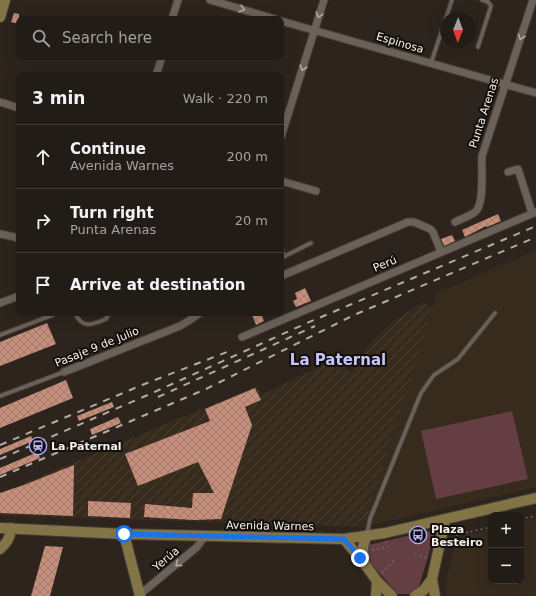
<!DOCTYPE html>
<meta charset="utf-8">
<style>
:root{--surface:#221c16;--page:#2a251f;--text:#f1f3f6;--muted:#a2a1a1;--line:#3f3a35}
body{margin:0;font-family:"DejaVu Sans",sans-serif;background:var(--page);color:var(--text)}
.controls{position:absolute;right:12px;bottom:12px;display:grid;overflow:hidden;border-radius:8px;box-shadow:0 4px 16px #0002}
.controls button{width:36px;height:36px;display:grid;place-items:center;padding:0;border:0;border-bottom:1px solid var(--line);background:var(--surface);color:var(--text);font:20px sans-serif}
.compass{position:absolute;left:440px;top:12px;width:36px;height:36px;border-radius:50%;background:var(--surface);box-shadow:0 4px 16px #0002;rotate:181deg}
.stop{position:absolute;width:12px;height:12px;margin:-9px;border:3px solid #1a73e8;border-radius:50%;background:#fff}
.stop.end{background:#1a73e8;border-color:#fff;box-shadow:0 1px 4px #0008}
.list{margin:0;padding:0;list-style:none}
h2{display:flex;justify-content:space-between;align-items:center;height:52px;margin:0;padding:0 16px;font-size:17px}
h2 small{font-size:13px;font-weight:400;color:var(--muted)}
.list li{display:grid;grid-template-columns:26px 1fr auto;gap:12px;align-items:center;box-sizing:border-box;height:64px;padding:0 16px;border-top:1px solid var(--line)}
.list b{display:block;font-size:15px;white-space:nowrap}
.list p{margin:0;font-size:13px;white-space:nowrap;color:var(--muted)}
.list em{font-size:13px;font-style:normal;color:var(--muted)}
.icon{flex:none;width:22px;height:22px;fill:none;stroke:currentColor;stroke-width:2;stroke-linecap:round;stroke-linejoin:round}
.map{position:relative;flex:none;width:536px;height:596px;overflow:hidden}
.search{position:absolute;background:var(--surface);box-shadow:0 4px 16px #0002;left:16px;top:16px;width:268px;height:44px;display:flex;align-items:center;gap:10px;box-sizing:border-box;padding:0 14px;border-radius:8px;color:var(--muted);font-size:15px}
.panel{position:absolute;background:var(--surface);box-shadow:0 4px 16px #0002;left:16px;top:72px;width:268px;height:244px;border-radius:8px}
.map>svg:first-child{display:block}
.built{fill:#372b1e}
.industrial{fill:url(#industrial-furrows)}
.green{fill:#653e43}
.building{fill:url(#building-cross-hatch)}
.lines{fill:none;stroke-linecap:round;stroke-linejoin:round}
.lane-casing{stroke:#474039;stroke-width:5.5}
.street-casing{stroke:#474039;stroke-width:9}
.secondary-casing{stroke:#474039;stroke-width:12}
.path{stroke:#706961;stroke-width:1.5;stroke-dasharray:2 3;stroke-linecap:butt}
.lane{stroke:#6b6158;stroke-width:3.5}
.street{stroke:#6b6158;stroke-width:7}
.secondary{stroke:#837446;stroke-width:10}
.rail{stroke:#b1aba4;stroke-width:2;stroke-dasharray:7 7;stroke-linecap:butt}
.oneway{stroke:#b1aaa2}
.route{stroke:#1a73e8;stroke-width:5}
.labels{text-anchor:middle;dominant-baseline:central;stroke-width:4;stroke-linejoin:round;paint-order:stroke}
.street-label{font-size:11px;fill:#f7f2ec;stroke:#120f0b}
.poi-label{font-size:11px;font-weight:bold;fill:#f7f2ec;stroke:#120f0b;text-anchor:start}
.district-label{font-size:15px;font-weight:bold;fill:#c7c5fe;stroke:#120f0b}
</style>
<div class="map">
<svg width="536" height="596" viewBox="0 0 536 596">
<defs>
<pattern id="industrial-furrows" width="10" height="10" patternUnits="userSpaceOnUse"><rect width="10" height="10" fill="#372b1e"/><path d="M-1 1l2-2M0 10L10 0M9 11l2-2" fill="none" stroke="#4b4034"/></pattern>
<pattern id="building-cross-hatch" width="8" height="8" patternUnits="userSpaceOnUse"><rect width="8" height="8" fill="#c58e7b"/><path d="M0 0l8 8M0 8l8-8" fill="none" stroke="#a0796b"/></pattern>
</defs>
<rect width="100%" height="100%" fill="#2d251d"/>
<path class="built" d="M536 250V487L364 527 437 293Z
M536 518V596H448L446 592 445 585 457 538 491 529V581H521V522Z"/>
<path class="industrial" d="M423 302 432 309 364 527 0 515V493L257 386 261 395 333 360 352 372 361 355 375 338 394 321Z"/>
<path class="green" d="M512 411 528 479 436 499 421 431Z
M429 531 434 536 419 587 410 594H398L367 559 366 551 368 545Z"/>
<path class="building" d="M14 13 19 14V24L11 22Z
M498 214 501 221 487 227 486 226 465 237 462 230Z
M452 235 455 241 444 246 441 239Z
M305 288 311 301 296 307 293 301 297 299 295 293Z
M258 313H261L264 321 256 325 252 315Z
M47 323 56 344 0 366V342Z
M66 380 73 398 0 428V408Z
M255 388 261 400 245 407 252 425 221 519 193 520 144 517 145 504 192 508 193 493H214L198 462 138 486 125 454 210 421 205 409Z
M112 402 114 407 79 421 77 416Z
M118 417 121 423 92 435 90 429Z
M31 436 33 441 0 455V449Z
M38 452 40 458 0 475V468Z
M74 465 73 516 0 513V493L24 485Z
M88 501 131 503 130 518 88 516Z
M45 546 63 547 50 596H31Z"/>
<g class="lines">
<defs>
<path id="lane" d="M446 18 452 0
M478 47 491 6 488 2 482 0
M431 63 446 18
M281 229V228
M281 246 284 257
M281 258 311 243
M75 313C82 329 92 325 106 319L109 313
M0 335 58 313
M0 396 64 372
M367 534 370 519 421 393 434 375 458 359 495 313"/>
<path id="street" d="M210 0 275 19
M172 19 178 0
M281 21 536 93
M156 75 162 57
M0 102 19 108
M281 137 324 0
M508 172 518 169 532 213
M281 181 316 191
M455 222C461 219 470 216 475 212 485 205 481 168 482 156L533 0
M0 234 19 238
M281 276 408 222H414L430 229 433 232 441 252
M0 303 19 296
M242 337 536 212
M64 372 180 326 190 320 200 313
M138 596 197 547 205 536"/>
<path id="secondary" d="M0 17 5 0
M0 528 124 534 344 539 385 533 536 498
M124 534 140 596
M344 539 364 563 377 581 392 596
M0 549C7 543 10 538 11 528
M364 563 363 547 366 537
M376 596 377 581
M415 596 424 590 432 579
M435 596 432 579 445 520"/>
</defs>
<use href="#lane" class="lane-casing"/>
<use href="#street" class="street-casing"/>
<use href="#secondary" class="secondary-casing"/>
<path class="path" d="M521 519 536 516
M412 535 414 543
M456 535 491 527
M386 541 387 547
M372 550 384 548
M415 554 427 558
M382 573 394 560"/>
<use href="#lane" class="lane"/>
<use href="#street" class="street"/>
<use href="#secondary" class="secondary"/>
<path class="rail" d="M158 397 315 326
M0 445 142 385 227 352
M0 459 150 394 307 323 536 226
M0 477 206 389 354 315 536 237"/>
</g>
<defs><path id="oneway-chevron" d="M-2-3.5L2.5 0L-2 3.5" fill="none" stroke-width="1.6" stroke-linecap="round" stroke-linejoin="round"/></defs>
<g class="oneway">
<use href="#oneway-chevron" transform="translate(242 9) rotate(16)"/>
<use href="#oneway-chevron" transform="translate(319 15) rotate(107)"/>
<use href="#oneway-chevron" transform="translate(521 37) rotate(109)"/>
<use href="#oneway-chevron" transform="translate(303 68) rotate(108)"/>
<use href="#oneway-chevron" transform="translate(178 564) rotate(140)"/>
</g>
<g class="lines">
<path class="route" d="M124 534 344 539 360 558"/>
</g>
<defs>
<symbol id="station-ring" viewBox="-11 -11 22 22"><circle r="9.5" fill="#120f0b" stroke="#b2adf9" stroke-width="1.5"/><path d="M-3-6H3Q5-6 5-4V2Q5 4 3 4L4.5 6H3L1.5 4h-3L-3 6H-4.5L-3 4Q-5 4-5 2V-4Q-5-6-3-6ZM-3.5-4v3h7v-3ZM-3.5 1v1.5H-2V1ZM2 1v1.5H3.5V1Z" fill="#b2adf9"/></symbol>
<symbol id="bus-ring" viewBox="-11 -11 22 22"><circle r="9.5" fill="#120f0b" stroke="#b2adf9" stroke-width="1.5"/><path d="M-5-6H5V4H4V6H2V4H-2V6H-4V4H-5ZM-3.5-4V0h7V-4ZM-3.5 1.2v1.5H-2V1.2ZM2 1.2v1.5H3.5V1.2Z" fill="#b2adf9"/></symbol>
</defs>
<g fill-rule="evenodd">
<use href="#station-ring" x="28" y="436" width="20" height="20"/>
<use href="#bus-ring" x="408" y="525" width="20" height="20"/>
</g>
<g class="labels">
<g class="street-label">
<text transform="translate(400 43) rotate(16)">Espinosa</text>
<text transform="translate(484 113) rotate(-72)">Punta Arenas</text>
<text transform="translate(385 264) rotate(-23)">Perú</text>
<text transform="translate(97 347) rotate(-22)">Pasaje 9 de Julio</text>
<text transform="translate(270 526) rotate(1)">Avenida Warnes</text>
<text transform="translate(166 559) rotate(-40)">Yerúa</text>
</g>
<g class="poi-label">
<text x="51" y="446">La Paternal</text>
<text x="431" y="529">Plaza<tspan x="431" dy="13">Besteiro</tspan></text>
</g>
<g class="district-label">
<text x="338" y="360">La Paternal</text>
</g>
</g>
</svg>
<div class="controls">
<button>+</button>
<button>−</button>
</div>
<svg class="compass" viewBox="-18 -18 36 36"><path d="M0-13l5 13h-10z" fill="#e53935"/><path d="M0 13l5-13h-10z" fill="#a2a1a1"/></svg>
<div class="stop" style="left:124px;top:534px"></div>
<div class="stop end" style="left:360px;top:558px"></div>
<div class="search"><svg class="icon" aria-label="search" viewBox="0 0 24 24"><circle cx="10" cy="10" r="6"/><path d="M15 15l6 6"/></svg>Search here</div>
<section class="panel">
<h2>3 min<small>Walk · 220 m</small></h2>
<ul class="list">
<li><svg class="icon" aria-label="ahead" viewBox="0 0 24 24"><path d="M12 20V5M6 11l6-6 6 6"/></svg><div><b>Continue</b><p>Avenida Warnes</p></div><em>200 m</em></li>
<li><svg class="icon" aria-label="right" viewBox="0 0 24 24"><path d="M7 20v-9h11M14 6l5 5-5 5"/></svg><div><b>Turn right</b><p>Punta Arenas</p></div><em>20 m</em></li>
<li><svg class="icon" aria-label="arrive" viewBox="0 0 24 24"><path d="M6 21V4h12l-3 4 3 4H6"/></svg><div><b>Arrive at destination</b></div></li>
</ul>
</section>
</div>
